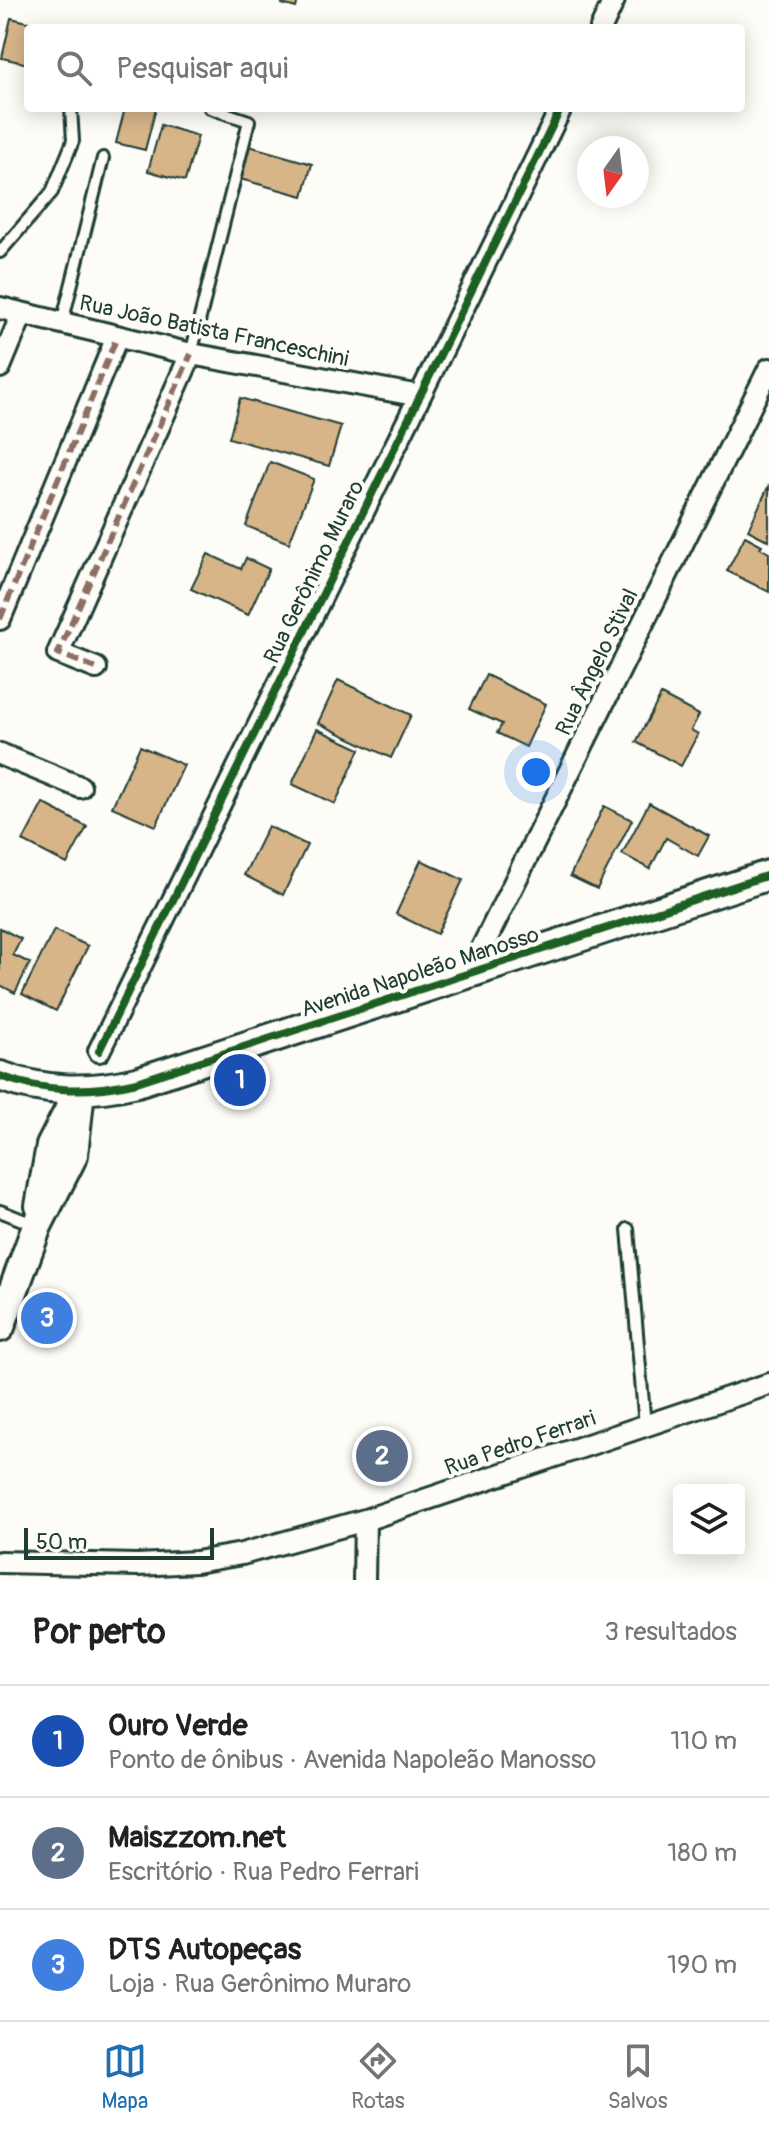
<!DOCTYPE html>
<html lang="pt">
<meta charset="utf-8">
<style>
:root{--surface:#fff;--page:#f2f2f2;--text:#202124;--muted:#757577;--line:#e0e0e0;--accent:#1f6fb2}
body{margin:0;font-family:Pangolin,sans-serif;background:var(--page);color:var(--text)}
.controls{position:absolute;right:24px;bottom:24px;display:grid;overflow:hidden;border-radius:8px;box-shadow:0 4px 20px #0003}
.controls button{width:72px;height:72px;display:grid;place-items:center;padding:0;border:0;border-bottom:2px solid var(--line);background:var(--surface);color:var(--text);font:40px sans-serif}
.compass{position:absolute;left:577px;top:136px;width:72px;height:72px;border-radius:50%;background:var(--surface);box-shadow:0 4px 20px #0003;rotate:194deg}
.scale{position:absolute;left:24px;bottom:20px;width:190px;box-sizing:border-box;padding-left:8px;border:4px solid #1f3d34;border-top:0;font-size:22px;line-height:28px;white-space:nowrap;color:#1f3d34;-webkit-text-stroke:6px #fdfcf7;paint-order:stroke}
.you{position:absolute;left:536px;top:772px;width:28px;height:28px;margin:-20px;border:6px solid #fff;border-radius:50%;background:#1a73e8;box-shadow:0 0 0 12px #1a73e833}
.badge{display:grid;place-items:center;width:52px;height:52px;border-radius:50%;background:var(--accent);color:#fff;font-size:26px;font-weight:700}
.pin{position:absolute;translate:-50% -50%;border:4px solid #fff;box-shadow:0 2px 8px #0006}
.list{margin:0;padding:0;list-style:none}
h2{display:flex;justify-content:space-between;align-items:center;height:104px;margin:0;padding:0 32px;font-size:34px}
h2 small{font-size:26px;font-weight:400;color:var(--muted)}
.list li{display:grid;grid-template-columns:52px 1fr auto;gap:24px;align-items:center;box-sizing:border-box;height:112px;padding:0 32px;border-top:2px solid var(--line)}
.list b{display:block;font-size:30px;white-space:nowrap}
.list p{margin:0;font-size:26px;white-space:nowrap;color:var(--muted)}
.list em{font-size:26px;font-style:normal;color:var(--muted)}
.icon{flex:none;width:44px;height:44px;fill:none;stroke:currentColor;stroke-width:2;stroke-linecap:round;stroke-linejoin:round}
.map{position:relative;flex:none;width:769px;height:1580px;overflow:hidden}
.search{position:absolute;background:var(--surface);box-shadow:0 4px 20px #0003;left:24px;right:24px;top:24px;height:88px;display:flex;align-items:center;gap:20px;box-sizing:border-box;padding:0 28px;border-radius:8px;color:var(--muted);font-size:30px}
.sheet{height:440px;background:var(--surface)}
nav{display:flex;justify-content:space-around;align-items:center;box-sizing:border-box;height:112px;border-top:2px solid var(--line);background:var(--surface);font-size:22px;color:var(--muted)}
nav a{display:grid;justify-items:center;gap:4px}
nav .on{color:var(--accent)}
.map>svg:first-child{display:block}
.building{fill:#d7b589;stroke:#1f3d34;stroke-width:2}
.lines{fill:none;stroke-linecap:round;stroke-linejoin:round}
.lane-casing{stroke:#1f3d34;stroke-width:16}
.street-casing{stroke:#1f3d34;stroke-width:26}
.secondary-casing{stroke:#1f3d34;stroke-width:34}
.lane{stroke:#fdfcf7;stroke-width:10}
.street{stroke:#fdfcf7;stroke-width:20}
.secondary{stroke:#fdfcf7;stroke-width:28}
.quiet{stroke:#8d6e63;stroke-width:6;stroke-dasharray:12 6;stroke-linecap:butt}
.cycleway-casing{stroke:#fdfcf7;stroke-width:13}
.cycleway{stroke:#1b5e20;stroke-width:8}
.labels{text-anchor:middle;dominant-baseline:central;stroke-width:8;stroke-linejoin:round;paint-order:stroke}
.street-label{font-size:22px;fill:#1f3d34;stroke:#fdfcf7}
</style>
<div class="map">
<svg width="769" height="1580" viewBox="0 0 769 1580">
<rect width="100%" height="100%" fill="#fdfcf7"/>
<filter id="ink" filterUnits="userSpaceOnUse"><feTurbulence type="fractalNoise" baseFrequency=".0125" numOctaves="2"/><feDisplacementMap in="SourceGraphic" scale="16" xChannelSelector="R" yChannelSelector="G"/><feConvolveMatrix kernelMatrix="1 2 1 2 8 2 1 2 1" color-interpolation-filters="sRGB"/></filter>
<g filter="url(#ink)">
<path class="building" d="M283 0H298L296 8 282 4Z
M11 18 53 28H28V64L2 58Z
M125 108H156L145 150 116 143Z
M161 125 198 136 185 181 148 171Z
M249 146 312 164 303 196 240 179Z
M240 398 341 426 329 466 229 438Z
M270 462 314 479 289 543 246 526Z
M769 485V541L748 530Z
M745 536 762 545 760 548 769 553V592L727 571Z
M208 554 241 569 246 558 269 569 248 615 191 589Z
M486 675 546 704 526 747 497 733 502 724 469 709Z
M338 680 411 715 391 758 318 723Z
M661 695 699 715 691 730 698 734 681 766 636 742Z
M317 729 360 749 335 804 292 784Z
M140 746 184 765 156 826 112 807Z
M43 803 87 827 67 864 23 841Z
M649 803 709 836 698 856 666 838 650 869 622 854Z
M604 806 632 820 597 889 570 876Z
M268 826 307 845 283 895 244 875Z
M421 860 463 880 437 934 396 914Z
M0 928 21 939 13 955 30 963 15 993 0 985Z
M54 930 88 946 56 1011 22 994Z"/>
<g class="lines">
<defs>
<path id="lane" d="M0 252 52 192 73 141 71 108
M62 323 103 158
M191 354 249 121 210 108
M0 1211 35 1225
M628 1229 645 1426"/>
<path id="street" d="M601 28 614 0
M0 308 191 354 420 396
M0 367 22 314
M0 619 117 337
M96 668 58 653 191 354
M0 754 80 787
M468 976 769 369
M99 1051 561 108
M0 1562 138 1565 196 1562 242 1554 365 1520 769 1384
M364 1580 365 1520"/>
<path id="secondary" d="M0 1076C46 1093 90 1093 137 1082L769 875
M40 1206 51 1146 77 1095
M0 1327 37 1226 73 1155 80 1091"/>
</defs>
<use href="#lane" class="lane-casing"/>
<use href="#street" class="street-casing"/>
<use href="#secondary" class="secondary-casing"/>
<use href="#lane" class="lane"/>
<use href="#street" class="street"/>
<use href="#secondary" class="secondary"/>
<path class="quiet" d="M0 619 117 337
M96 668 58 653 191 354"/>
<defs>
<path id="cycleway" d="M99 1051 561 108
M0 1076C46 1093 90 1093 137 1082L769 875"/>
</defs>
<use href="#cycleway" class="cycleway-casing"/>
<use href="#cycleway" class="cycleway"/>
</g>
</g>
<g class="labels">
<g class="street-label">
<text transform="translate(214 331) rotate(12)">Rua João Batista Franceschini</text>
<text transform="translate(314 572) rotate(-64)">Rua Gerônimo Muraro</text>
<text transform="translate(597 662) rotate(-64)">Rua Ângelo Stival</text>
<text transform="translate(420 972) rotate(-18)">Avenida Napoleão Manosso</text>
<text transform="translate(520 1443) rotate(-19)">Rua Pedro Ferrari</text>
</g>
</g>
</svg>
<div class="controls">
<button><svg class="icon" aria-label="layers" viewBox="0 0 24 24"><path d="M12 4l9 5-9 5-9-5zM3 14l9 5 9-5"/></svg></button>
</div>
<svg class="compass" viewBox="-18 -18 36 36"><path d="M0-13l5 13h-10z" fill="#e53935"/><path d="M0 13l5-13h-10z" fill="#757577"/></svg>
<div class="scale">50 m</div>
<div class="you"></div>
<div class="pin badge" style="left:240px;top:1080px;background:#1a4fb4">1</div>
<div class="pin badge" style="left:382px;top:1456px;background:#5c6f8a">2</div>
<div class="pin badge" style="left:47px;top:1318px;background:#3f7fe0">3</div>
<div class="search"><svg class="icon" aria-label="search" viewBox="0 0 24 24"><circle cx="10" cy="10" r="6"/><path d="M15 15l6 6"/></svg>Pesquisar aqui</div>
</div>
<section class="sheet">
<h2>Por perto<small>3 resultados</small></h2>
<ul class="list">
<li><span class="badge" style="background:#1a4fb4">1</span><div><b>Ouro Verde</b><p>Ponto de ônibus · Avenida Napoleão Manosso</p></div><em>110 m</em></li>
<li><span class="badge" style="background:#5c6f8a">2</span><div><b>Maiszzom.net</b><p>Escritório · Rua Pedro Ferrari</p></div><em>180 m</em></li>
<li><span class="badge" style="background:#3f7fe0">3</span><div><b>DTS Autopeças</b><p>Loja · Rua Gerônimo Muraro</p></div><em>190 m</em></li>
</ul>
</section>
<nav>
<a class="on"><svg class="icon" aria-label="map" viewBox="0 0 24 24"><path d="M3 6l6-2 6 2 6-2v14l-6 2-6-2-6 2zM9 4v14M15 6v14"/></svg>Mapa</a>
<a><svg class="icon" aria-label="directions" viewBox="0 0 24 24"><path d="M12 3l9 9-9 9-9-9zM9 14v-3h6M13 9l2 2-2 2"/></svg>Rotas</a>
<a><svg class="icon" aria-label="saved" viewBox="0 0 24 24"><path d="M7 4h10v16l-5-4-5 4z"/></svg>Salvos</a>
</nav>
